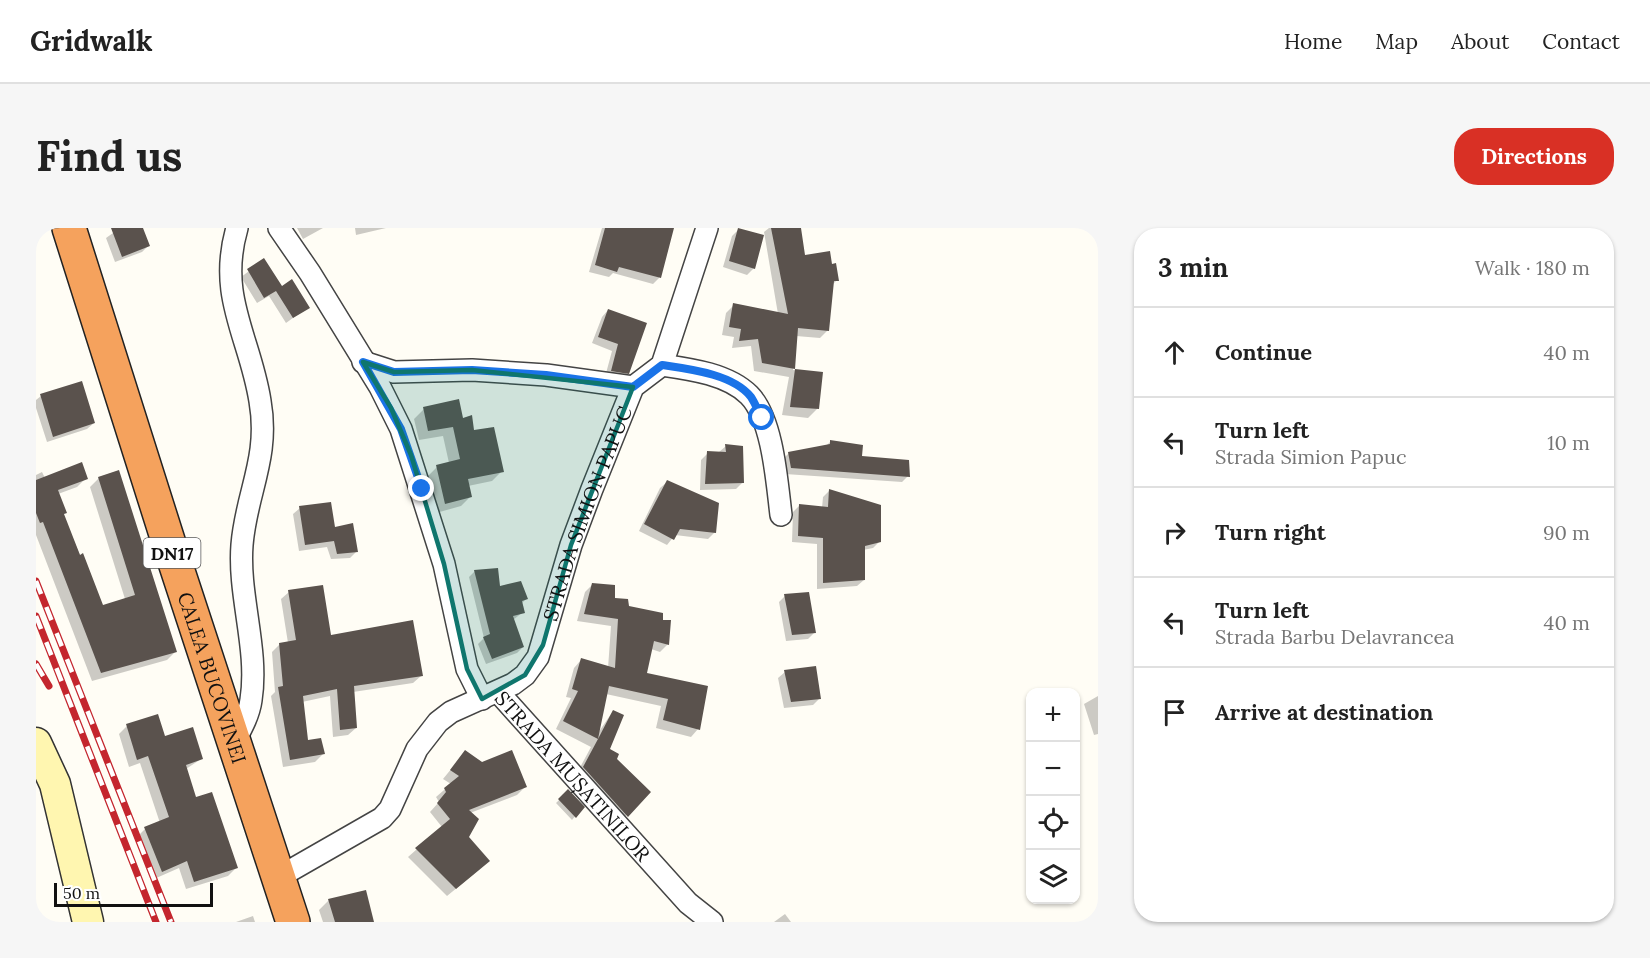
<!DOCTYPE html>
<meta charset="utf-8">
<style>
:root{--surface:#fff;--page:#f6f6f6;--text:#222;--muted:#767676;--line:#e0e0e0;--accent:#d93025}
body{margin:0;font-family:Lora,serif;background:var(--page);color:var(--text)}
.controls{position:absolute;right:18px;bottom:18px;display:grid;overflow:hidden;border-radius:12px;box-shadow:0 2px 4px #0004}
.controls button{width:54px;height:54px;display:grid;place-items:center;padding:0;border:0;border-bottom:2px solid var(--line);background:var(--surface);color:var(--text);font:30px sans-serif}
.scale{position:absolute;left:18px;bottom:15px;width:159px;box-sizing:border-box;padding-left:6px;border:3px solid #111;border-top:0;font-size:16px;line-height:21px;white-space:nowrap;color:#111;-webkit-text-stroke:4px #fff;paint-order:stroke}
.stop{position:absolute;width:18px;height:18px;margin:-14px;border:4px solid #1a73e8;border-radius:50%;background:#fff}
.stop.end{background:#1a73e8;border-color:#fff;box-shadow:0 2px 6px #0008}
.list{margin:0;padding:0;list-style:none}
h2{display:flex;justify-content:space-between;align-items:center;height:78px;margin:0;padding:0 24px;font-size:26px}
h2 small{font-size:20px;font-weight:400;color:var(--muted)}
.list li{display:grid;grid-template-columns:39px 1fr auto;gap:18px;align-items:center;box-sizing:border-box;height:90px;padding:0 24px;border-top:2px solid var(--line)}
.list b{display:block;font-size:22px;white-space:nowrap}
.list p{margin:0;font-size:20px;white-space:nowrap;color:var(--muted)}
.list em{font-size:20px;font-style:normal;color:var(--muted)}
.icon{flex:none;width:33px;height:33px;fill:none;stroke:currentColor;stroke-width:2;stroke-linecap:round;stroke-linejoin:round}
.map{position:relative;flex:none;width:1062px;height:694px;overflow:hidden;border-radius:24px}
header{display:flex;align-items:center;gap:36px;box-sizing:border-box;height:84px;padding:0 30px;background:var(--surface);border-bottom:2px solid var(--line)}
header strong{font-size:28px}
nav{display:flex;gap:33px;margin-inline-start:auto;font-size:21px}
.intro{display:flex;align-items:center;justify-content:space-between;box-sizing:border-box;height:144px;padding:0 36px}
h1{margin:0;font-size:42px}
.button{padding:15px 27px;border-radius:24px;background:var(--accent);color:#fff;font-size:21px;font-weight:700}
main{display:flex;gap:36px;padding:0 36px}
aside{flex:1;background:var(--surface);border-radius:24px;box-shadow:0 2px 4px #0004}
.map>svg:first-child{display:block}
.shadow{fill:#0003}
.building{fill:#5a524d}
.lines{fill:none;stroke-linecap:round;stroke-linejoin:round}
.street-casing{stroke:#444;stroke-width:24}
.secondary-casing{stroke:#333;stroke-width:33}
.highway-casing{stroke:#222;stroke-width:36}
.street{stroke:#fff;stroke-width:21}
.secondary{stroke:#fff6b0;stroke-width:30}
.highway{stroke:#f5a25d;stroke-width:33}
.rail-casing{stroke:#c4262e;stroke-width:7}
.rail{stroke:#fff;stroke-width:4.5;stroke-dasharray:14;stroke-linecap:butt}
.route{stroke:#1a73e8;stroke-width:8}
.marked{fill:#0f766e;fill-opacity:0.2;stroke:#0f766e;stroke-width:4.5;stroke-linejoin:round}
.labels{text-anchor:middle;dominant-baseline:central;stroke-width:6;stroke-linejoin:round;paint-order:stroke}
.shield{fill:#fff;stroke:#585858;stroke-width:1.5}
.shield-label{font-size:18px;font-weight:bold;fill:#111}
.street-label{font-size:20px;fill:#111;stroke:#fff}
</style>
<header>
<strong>Gridwalk</strong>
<nav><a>Home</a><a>Map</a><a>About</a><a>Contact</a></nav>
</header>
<div class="intro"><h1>Find us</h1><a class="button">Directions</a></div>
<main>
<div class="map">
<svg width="1062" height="694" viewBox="0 0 1062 694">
<rect width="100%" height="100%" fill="#fffdf5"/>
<path class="shadow" d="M84 0H106L112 18 106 24 79 34 70 10Z
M261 0H287L267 11Z
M319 0H350L320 7Z
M566 0H637L623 50 617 56 577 45 573 49 553 44Z
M733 0H764L767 28 795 38 801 52 796 57 792 102 784 110 760 108 757 142 785 145 781 181 772 190 746 187 753 149 718 143 715 118 696 120 698 109 686 107 690 85 698 77 742 86 728 4Z
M702 2 718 40 711 47 687 39 696 8Z
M228 32 245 60 272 79 250 95 233 68 221 75 205 49Z
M572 82 591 145 585 151 569 149 576 123 556 115 566 89Z
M5 168 58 195 51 201 11 214 0 180V172Z
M388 181 426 192 466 243 456 253 432 258 435 268 425 278 400 285 391 249 401 239 413 235 407 208 383 212 378 191Z
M794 214 825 229 872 248 866 254 749 246 747 231 753 225 790 218Z
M690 218 707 254 700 261 664 262 665 232 672 225 683 224Z
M6 244 9 250H50L41 259 22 266 27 287 66 379 89 371 54 259 63 250 140 423 131 432 56 453 0 307V247Z
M631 254 679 304 672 311 639 307 631 317 603 303 624 260Z
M793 263 844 313 837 320 827 322 828 352 821 358 781 361V316L756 314 757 284 763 278 786 280 787 269Z
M264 280 297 300 320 324 314 330 295 331 291 319 263 323 257 286Z
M439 343 463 360 490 371 485 376 487 384 477 392 487 419 481 425 450 436 442 416 448 410 433 349Z
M557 356 591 379 632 416 624 424 615 421 610 446 662 501 655 509 620 500 625 478 570 466 562 505 577 483 572 522 613 564 583 595 540 547 555 519 520 501 535 470 530 469 538 440 545 432 572 440 575 398 541 393 549 364Z
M253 364 294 408 385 448 377 455 317 464 320 500 312 507 297 509 294 468 266 474 271 514 287 526 279 534 247 539 235 468 239 464 236 424 244 416 252 415 245 371Z
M749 368 779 404 772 411 750 413 743 374Z
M749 444 783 471 777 477 748 480 742 450Z
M1062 468V506L1058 507 1048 476Z
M91 498 128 510 165 531 150 541 159 571 200 640 192 648 150 661 143 640 118 651 101 609 109 601 124 595 104 535 93 539 83 506Z
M429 524 489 559 481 567 434 585 431 609 444 641 411 668 372 629 406 599 394 584 403 574 400 569 415 556 407 551Z
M532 563 547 579 536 592 520 575Z
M293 672 336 694H287L283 682Z
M749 686 755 694H738Z
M217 688 219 694H200Z"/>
<path class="building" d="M75 0H107L114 18 86 29Z
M569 0H638L625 50 583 39 581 44 559 37Z
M702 0 728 7 719 41 693 33Z
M735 0H765L769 27 794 23 796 36 800 35 803 53H798L793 103 762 100 759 141 726 135 722 111 703 113 705 101 693 99 697 75 752 86Z
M228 30 246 58 256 51 274 80 257 90 240 63 228 70 211 41Z
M572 81 611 95 593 146 575 143 582 116 562 109Z
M759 141 787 144 783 181 754 179Z
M46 153 59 195 17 209 4 166Z
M423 171 427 190 436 187 438 202 458 199 468 244 432 251 436 269 409 276 400 237 424 231 417 199 392 203 387 179Z
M794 212 827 217 826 228 873 232 874 249 755 240 752 224 794 216Z
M689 216 707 218 708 255 669 256 671 223 690 224Z
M46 234 52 251 22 262 31 285 28 286 44 327 47 325 67 377 99 367 62 249 83 242 141 424 65 445 7 294 4 295 0 285V252Z
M631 252 683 275 680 305 644 301 638 312 608 296Z
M793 261 845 277V314L829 318V352L787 355V310L762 308 763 276 792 279Z
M295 274 299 299 317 295 322 324 301 326 298 313 269 317 263 278Z
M462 340 464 358 485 353 492 371 486 373 489 385 477 388 488 419 456 431 447 409 454 406 438 342Z
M556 355 579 357V370L592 371 593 378 627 385V392H635L633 417 618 413 611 445 672 458 664 502 627 492 632 471 573 458 562 511 577 482 588 487 574 521 583 526 581 531 615 564 592 589 547 539 562 511 527 493 542 463 536 461 545 430 579 440 582 391 548 386Z
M287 357 295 407 377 392 387 448 318 458 321 500 304 502 301 461 267 468 272 512 285 510 289 526 254 532 242 459 247 458 243 415 260 412 252 362Z
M773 364 780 405 756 407 748 366Z
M780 438 785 471 755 474 748 442Z
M122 486 129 508 157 499 167 531 150 537 160 569 176 564 202 640 158 654 151 633 126 644 108 599 133 589 112 528 101 532 90 496Z
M429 522 446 534 476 522 491 559 433 582 443 591 433 609 454 633 420 661 379 620 414 591 401 575 410 564 408 560 423 548 414 542Z
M532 561 549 579 540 590 522 571Z
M330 662 338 694H299L292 671Z"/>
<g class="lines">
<defs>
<g id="street">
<path d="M243 0 274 45 344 159 365 201 408 336 431 441 446 471"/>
<path d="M327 134 358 144 436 142 510 147 597 159"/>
<path d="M626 137C654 141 692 146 713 167 737 191 741 255 745 287"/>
<path id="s1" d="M463 465 652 675 676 694"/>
<path d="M198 514C205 501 213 487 215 472 223 421 202 368 206 317 210 265 234 230 224 173 214 109 181 69 201 0"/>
<path id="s2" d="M243 649 346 590 354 581 381 521 402 494 415 484 477 456 489 447 502 429 535 317 556 261 597 159 626 137 671 0"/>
</g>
<path id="secondary" d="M0 515 19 556 52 694"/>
<g id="highway">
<path id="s3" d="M33 0 134 319 257 694"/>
</g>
</defs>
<use href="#street" class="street-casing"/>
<use href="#secondary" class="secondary-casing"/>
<use href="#highway" class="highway-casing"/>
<use href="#street" class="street"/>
<use href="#secondary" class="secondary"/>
<use href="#highway" class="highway"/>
<defs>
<path id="rail" d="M0 353 135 694
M0 388 120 694
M0 436 13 458"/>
</defs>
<use href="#rail" class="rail-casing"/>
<use href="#rail" class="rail"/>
</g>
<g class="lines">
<path class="route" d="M386 261 365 201 327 134 358 144 436 142 510 147 597 159 626 137C653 141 697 146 715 169 719 175 722 183 726 190"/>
</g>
<path class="marked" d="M327 134 358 144 436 142 597 159 535 317 507 417 489 447 446 471 431 441 408 336 375 227 355 180Z"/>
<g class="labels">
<rect class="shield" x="107.5" y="310" width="57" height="30" rx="4.5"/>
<g class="shield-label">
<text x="136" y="325">DN17</text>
</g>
<g class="street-label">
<text stroke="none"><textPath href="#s2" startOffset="504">STRADA SIMION PAPUC</textPath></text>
<text stroke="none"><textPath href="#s3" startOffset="472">CALEA BUCOVINEI</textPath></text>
<text stroke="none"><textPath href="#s1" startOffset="111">STRADA MUȘATINILOR</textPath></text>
</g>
</g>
</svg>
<div class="controls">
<button>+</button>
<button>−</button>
<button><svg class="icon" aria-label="locate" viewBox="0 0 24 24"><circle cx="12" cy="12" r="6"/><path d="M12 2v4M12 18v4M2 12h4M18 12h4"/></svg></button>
<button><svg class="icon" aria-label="layers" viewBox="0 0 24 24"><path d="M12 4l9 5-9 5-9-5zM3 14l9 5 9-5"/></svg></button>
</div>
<div class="scale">50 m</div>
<div class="stop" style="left:726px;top:190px"></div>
<div class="stop end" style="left:386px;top:261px"></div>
</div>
<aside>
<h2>3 min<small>Walk · 180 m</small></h2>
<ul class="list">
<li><svg class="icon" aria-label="ahead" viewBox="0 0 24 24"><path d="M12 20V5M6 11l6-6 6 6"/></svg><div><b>Continue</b></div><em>40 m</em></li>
<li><svg class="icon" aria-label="left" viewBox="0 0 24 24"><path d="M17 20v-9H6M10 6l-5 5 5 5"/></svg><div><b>Turn left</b><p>Strada Simion Papuc</p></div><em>10 m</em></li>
<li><svg class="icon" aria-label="right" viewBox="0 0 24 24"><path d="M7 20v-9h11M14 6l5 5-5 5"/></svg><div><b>Turn right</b></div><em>90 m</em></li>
<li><svg class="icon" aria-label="left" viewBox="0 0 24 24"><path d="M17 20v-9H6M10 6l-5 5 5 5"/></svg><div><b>Turn left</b><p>Strada Barbu Delavrancea</p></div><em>40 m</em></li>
<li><svg class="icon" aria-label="arrive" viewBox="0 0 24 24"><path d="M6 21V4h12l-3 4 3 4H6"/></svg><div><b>Arrive at destination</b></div></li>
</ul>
</aside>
</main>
